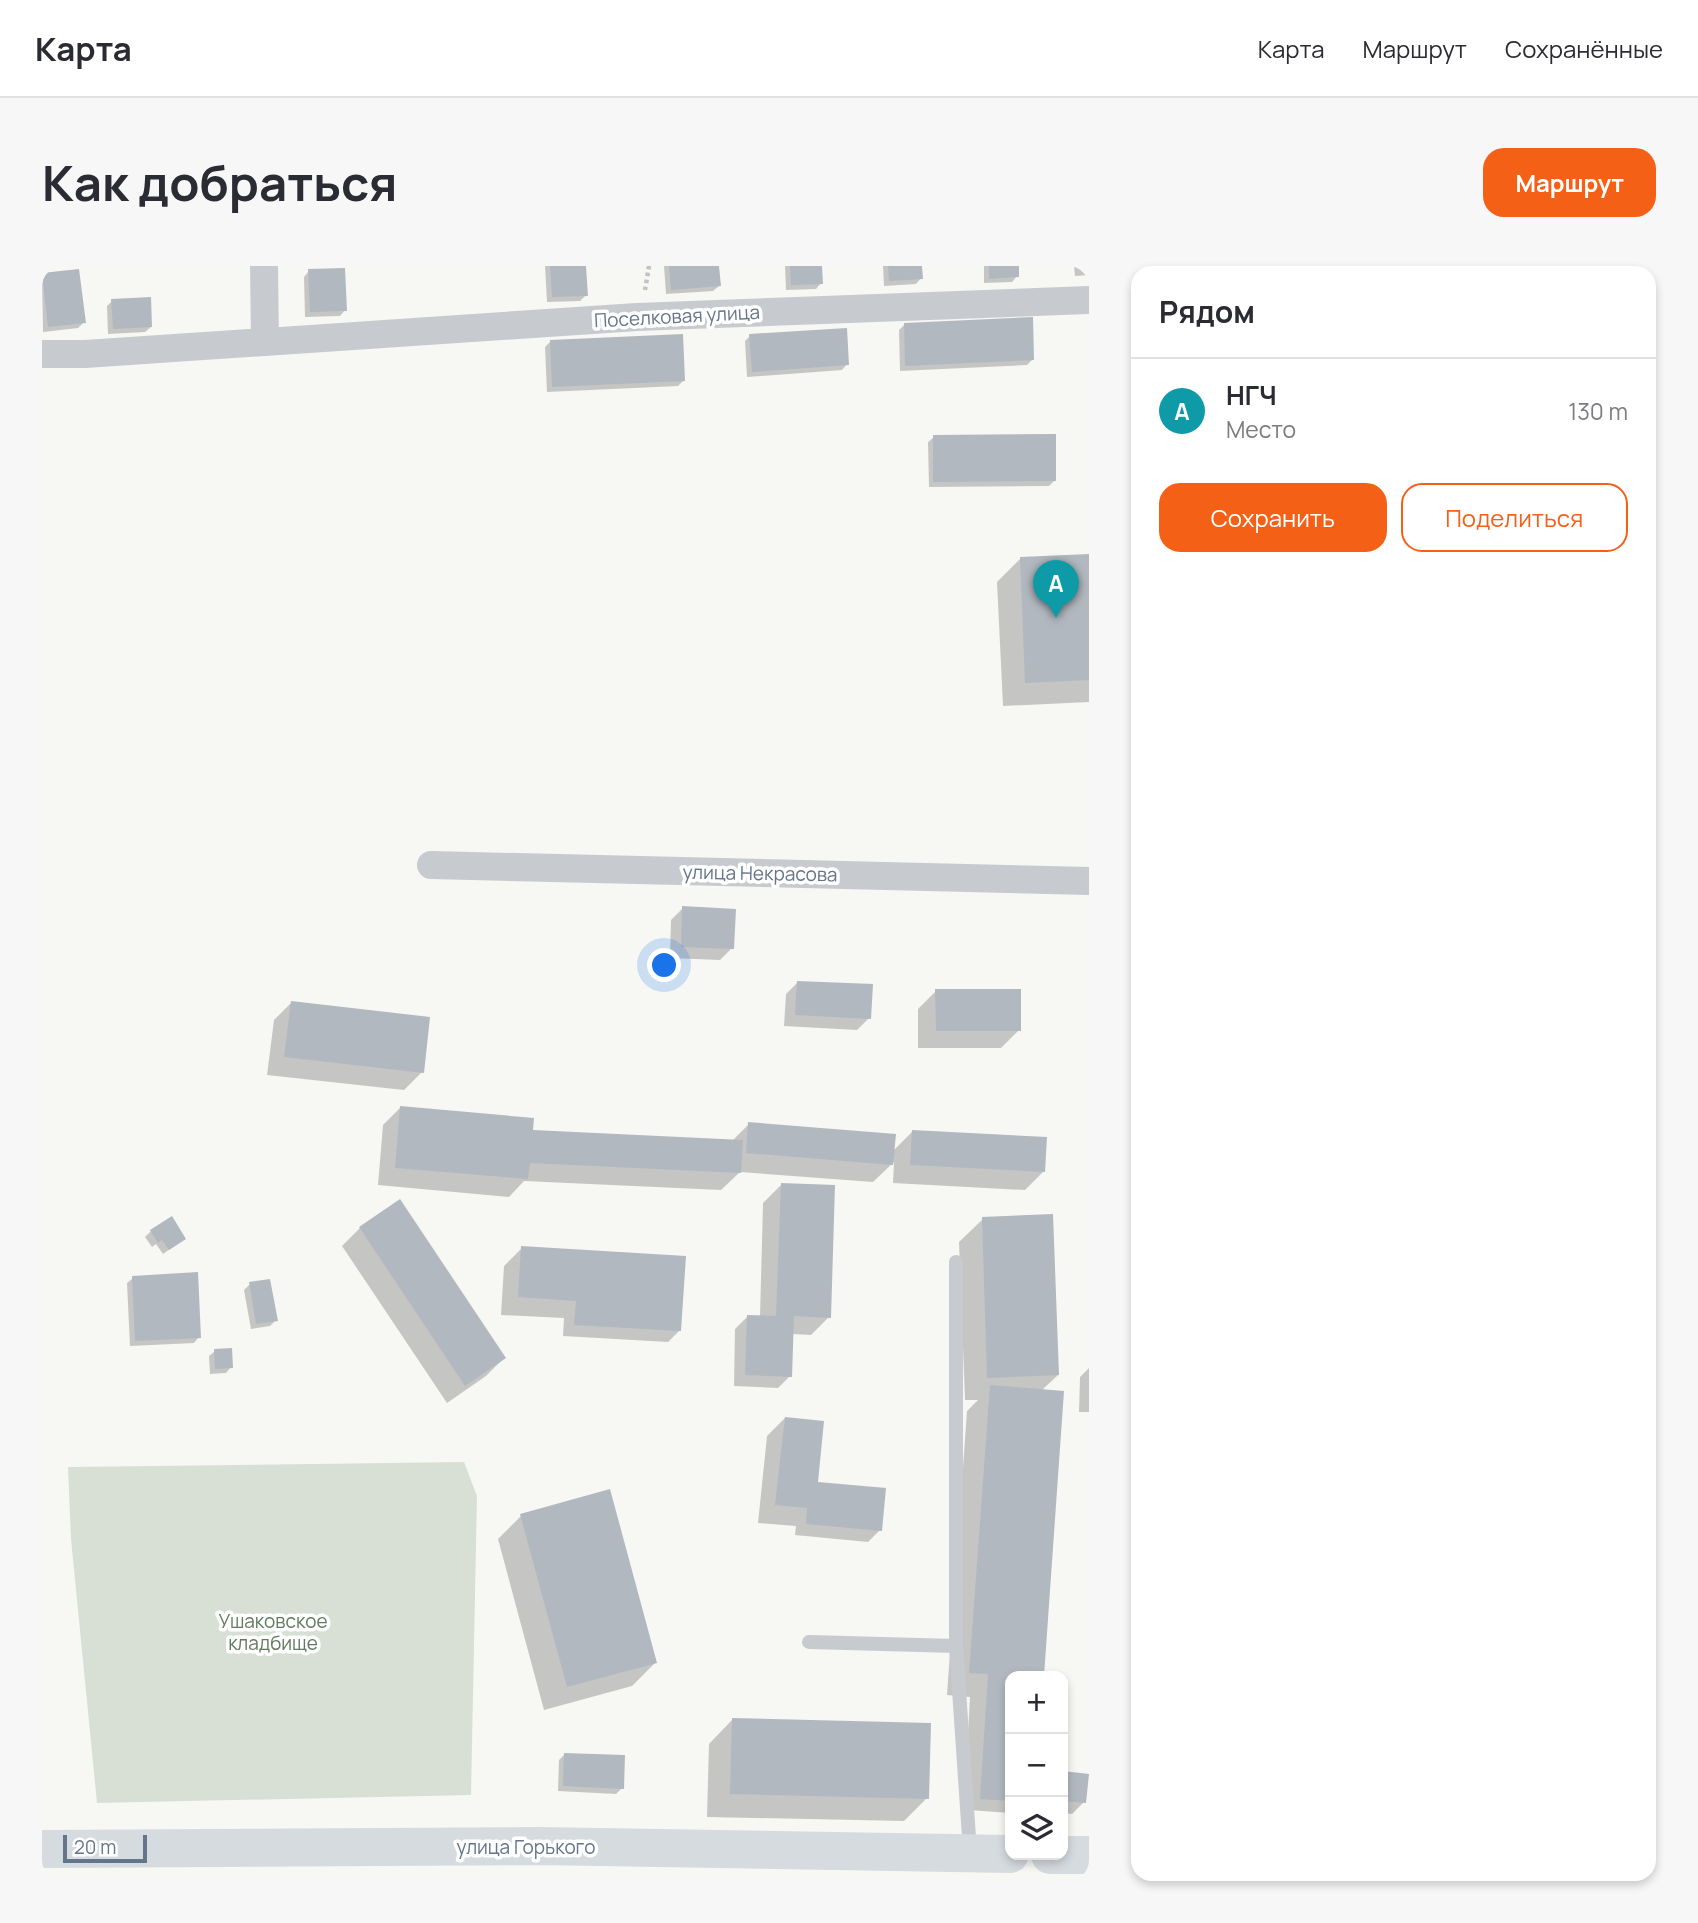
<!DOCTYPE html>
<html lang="ru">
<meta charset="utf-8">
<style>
:root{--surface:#fff;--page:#f7f7f7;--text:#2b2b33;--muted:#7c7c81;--line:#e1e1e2;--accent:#f56017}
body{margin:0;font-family:Manrope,sans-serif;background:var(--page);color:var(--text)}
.controls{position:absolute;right:21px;bottom:21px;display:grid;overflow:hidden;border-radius:14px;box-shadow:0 4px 10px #0003}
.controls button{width:63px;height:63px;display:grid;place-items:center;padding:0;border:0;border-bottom:2px solid var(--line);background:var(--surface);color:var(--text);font:35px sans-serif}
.scale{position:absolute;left:21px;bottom:18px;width:84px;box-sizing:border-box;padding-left:7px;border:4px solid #647589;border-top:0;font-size:19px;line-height:24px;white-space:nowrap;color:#647589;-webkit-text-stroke:5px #fff;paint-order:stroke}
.you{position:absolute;left:623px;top:700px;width:24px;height:24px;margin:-18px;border:5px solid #fff;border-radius:50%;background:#1a73e8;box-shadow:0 0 0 10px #1a73e833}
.badge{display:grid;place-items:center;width:46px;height:46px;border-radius:50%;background:var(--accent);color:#fff;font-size:23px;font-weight:700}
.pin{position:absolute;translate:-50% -58px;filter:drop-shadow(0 2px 4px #0008)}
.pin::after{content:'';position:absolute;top:37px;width:24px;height:21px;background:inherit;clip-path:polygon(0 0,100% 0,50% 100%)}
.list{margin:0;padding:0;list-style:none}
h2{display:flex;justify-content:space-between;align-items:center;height:91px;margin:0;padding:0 28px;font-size:30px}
h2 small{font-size:23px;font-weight:400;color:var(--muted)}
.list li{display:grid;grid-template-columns:46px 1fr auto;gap:21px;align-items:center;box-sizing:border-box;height:105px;padding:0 28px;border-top:2px solid var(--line)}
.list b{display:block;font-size:26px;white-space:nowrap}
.list p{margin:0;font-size:23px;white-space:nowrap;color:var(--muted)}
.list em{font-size:23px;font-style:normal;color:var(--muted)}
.actions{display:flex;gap:14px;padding:21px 28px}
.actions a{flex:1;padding:16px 0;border:2px solid var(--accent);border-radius:21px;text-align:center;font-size:24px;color:var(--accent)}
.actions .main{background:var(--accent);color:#fff}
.icon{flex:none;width:38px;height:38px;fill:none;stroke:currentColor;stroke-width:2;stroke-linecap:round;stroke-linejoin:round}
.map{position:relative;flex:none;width:1047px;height:1615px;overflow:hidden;border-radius:21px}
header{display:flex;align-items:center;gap:42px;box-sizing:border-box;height:98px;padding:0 35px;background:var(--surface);border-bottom:2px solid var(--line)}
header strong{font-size:33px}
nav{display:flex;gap:38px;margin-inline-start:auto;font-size:24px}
.intro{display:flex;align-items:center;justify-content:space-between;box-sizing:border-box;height:168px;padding:0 42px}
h1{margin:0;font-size:49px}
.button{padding:18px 32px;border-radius:21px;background:var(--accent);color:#fff;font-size:24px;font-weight:700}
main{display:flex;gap:42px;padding:0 42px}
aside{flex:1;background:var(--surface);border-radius:21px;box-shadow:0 4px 10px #0003}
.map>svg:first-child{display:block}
.green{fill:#d8e0d5}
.shadow{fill:#0003}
.building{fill:#b1b8bf}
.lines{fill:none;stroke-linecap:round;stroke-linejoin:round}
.path{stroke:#c0c2c5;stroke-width:4.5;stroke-dasharray:3.5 3.5;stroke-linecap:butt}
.lane{stroke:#c7cbcf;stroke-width:14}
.street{stroke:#c7cbcf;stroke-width:28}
.secondary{stroke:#d6dbe0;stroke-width:38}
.labels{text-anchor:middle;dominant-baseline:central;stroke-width:7;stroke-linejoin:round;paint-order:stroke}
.street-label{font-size:19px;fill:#647589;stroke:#fff}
.park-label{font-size:19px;fill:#627a5f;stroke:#fff}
</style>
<header>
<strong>Карта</strong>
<nav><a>Карта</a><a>Маршрут</a><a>Сохранённые</a></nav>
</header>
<div class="intro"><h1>Как добраться</h1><a class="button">Маршрут</a></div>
<main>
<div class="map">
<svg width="1047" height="1615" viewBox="0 0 1047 1615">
<rect width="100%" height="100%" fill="#f7f8f4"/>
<path class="green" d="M422 1196 435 1230 429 1529 55 1537 29 1273 26 1201Z"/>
<path class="shadow" d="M503 0H542L544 29 538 35 505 36Z
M622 0H676L677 20 671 25 624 28Z
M743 0H778L779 17 774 23 744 24Z
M841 0H878L879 12 874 18 842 20Z
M942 0H975V10L970 16 942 17Z
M1032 0H1047V9L1033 10Z
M35 4 42 56 36 62 1 66 0 9Z
M267 5 303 44 298 50 263 51 262 11Z
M70 35 109 61 103 66 66 68 65 40Z
M862 59 991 93 985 99 858 105 857 64Z
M708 70 805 98 800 104 705 111 703 75Z
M508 76 642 114 636 120 505 126 503 81Z
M892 171 1012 215 1007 220 887 221 886 176Z
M1047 289V436L961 440 955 316 978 293Z
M641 642 690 682 678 694 628 692 629 654Z
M756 716 827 752 815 764 742 760 744 728Z
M894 725 977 764 959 782H876V743Z
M250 736 380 806 362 824 225 809 232 754Z
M359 841 489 866 690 875 707 858 850 886 870 866 1001 906 983 924 851 917 852 896 831 916 698 906 679 924 482 915 467 931 336 919 341 859Z
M739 919 787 1051 769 1069 750 1068 748 1110 736 1122 692 1120 693 1063 705 1051H718L721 937Z
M941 953 1016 1109 999 1125 1021 1126 1000 1410H968V1547L927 1544 923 1523 928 1431 905 1429 925 1145 936 1134H923L917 976Z
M318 962 462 1092 444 1110 405 1137 300 980Z
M109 965 142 973 121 988 114 978 110 981 103 971Z
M480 982 638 1064 626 1076 521 1070 522 1052 459 1049 462 1000Z
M91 1012 157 1071 152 1077 88 1080 85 1017Z
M208 1018 234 1054 228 1060 209 1063 202 1024Z
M173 1085 189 1101 184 1107 168 1108 167 1090Z
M1047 1102V1146H1037L1038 1111Z
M743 1152 774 1217 838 1264 826 1276 753 1269 754 1260 716 1257 725 1170Z
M479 1250 614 1396 590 1420 502 1444 456 1273Z
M690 1454 885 1532 862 1555 665 1551 667 1478Z
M523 1488 580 1522 574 1528 516 1525 517 1494Z
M1021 1507 1045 1509 1042 1536 1030 1548 1021 1547Z"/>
<path class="building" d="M508 0H544L546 30 510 31Z
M627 0H677L679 20 629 24Z
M748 0H780L781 18 749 19Z
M846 0H880L881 13 847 15Z
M947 0H977V11L947 13Z
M303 2 305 45 268 46 266 3Z
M37 3 44 57 6 61 0 7Z
M109 31 110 61 71 63 69 33Z
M991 51 992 94 863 100 862 57Z
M805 62 807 99 710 106 707 68Z
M641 68 643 115 510 121 508 74Z
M1014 168V215L891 216V169Z
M1047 288V414L983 417 978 291Z
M640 640 694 643 692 683 639 681Z
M755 715 831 718 829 753 753 749Z
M893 723H979V765H894Z
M249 735 388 751 382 807 242 791Z
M358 840 492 852 491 864 701 874 699 907 488 897 486 913 353 902Z
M706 856 854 868 851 899 704 887Z
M870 864 1005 871 1003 906 868 899Z
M739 917 793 919 789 1052 752 1050 750 1111 703 1109 705 1049 734 1050Z
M358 933 464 1092 423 1120 317 961Z
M1011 948 1017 1109 945 1112 940 951Z
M130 950 144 973 127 984 120 974 116 977 108 964Z
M479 980 644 990 639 1065 532 1059 534 1035 476 1031Z
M156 1006 159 1072 93 1075 90 1010Z
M228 1013 236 1055 214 1058 207 1016Z
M190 1082 191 1102 173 1103 172 1083Z
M948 1119 1022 1125 1002 1410H968V1535L938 1533 946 1408 927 1407Z
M743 1151 782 1155 776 1216 844 1222 840 1265 764 1258 765 1242 733 1239Z
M568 1223 615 1397 525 1421 478 1248Z
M690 1452 889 1457 887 1533 688 1528Z
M522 1487 583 1489 582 1523 521 1520Z
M1021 1505 1047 1508 1044 1537 1021 1535Z"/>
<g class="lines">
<path class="path" d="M603 24 607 0"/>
<path class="lane" d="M914 996V1380L928 1586
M767 1376 914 1380"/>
<path class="street" d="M222 0 223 76
M0 88H43L595 51 1047 34
M389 599 1047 615"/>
<path class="secondary" d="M0 1583 497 1580 968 1588
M1008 1589H1047"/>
</g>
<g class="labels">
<g class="street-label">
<text transform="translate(635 50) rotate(-3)">Поселковая улица</text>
<text transform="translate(718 607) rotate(1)">улица Некрасова</text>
<text x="484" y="1581">улица Горького</text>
</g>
<g class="park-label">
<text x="231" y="1355">Ушаковское<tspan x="231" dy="22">кладбище</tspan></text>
</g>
</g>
</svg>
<div class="controls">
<button>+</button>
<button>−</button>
<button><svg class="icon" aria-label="layers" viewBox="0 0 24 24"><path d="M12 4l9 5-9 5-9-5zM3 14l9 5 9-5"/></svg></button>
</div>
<div class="scale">20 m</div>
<div class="you"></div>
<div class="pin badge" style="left:1014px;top:352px;background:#0f9aa8">A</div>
</div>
<aside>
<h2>Рядом<small></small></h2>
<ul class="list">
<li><span class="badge" style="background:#0f9aa8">A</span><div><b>НГЧ</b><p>Место</p></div><em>130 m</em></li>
</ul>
<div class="actions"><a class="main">Сохранить</a><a>Поделиться</a></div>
</aside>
</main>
